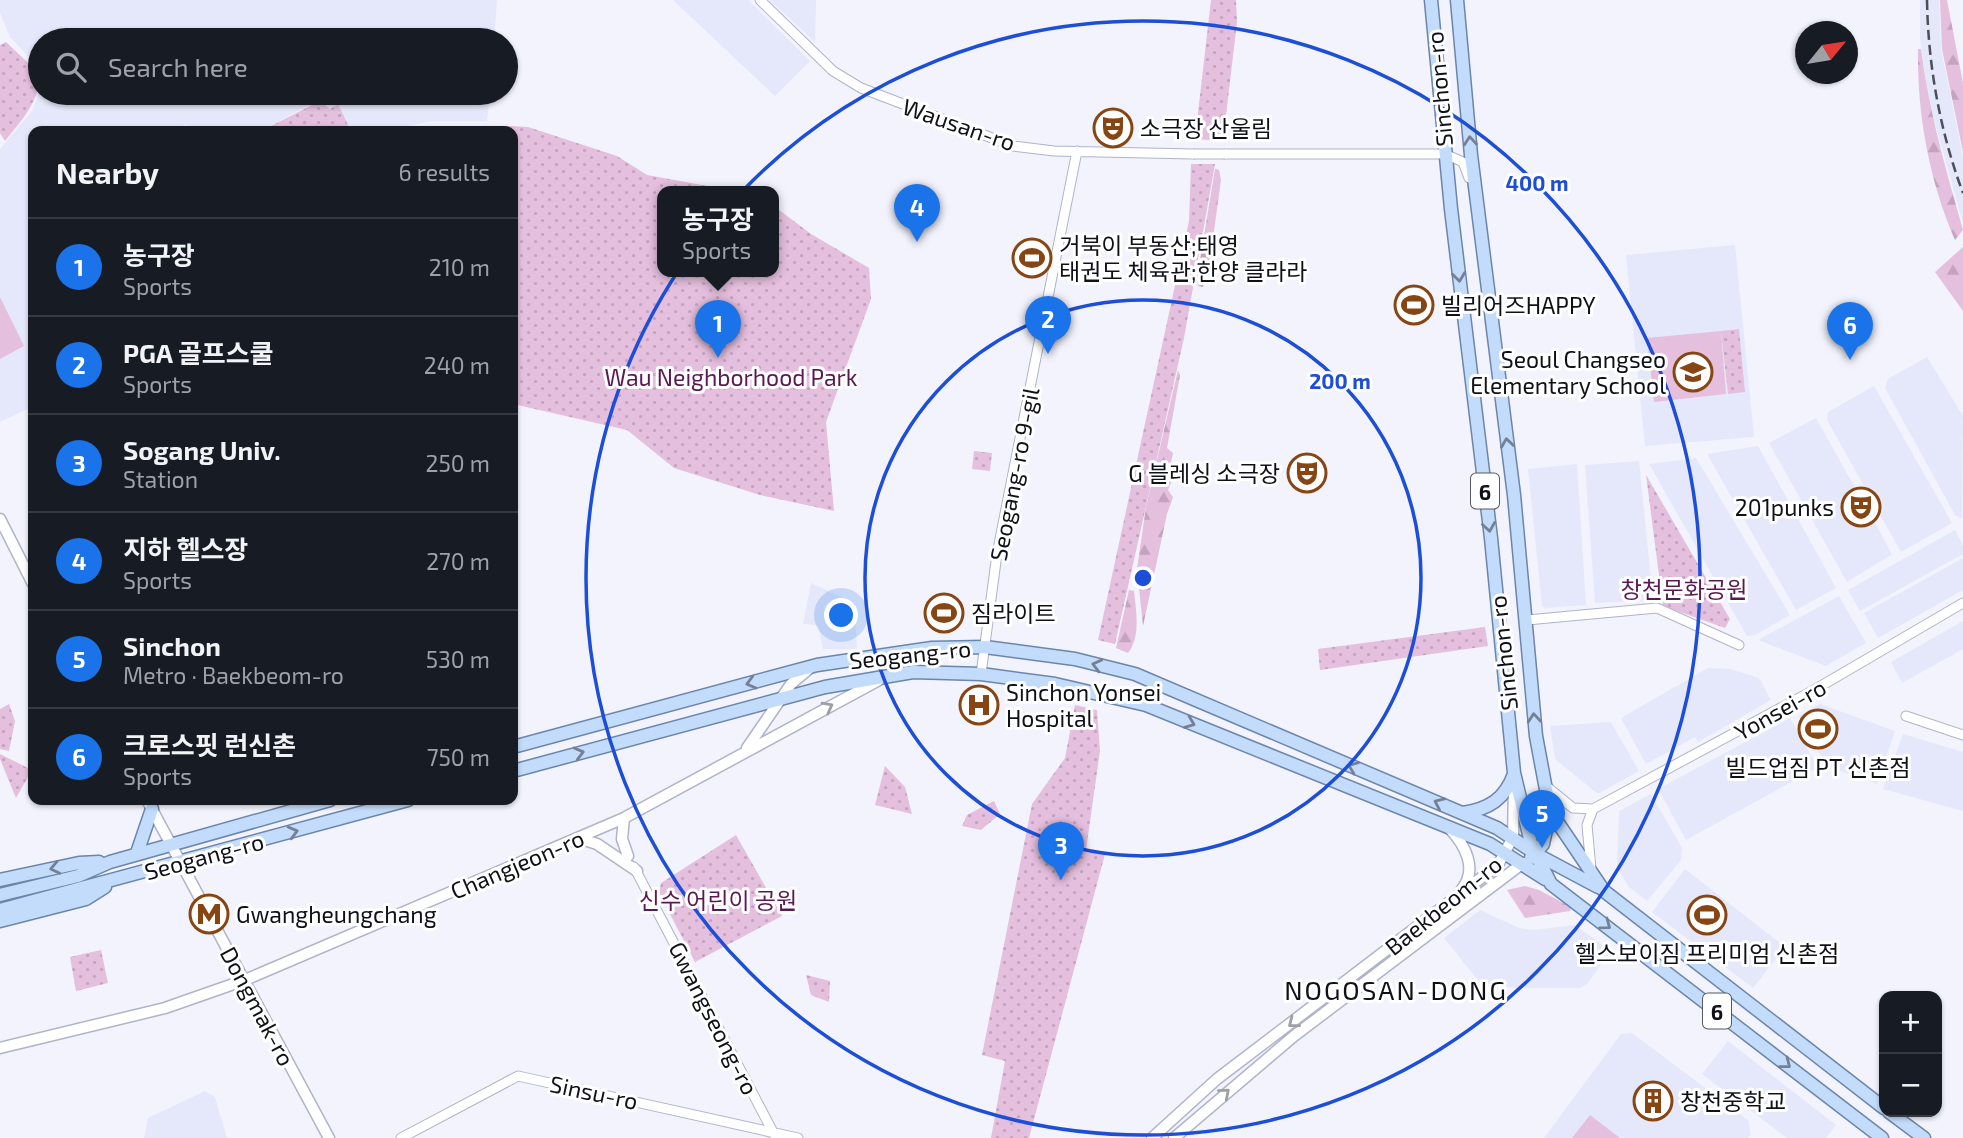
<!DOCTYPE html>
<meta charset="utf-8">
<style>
:root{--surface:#171b24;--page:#20242c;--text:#f1f3f6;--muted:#9ea1a6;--line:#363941;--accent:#1a73e8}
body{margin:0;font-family:"Exo 2","Noto Sans KR",sans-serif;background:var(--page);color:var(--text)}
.controls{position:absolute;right:21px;bottom:21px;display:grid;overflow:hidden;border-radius:14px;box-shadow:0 2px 5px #0004}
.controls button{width:63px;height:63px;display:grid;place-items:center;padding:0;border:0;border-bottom:2px solid var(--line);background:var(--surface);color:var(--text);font:35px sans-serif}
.compass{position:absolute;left:1795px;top:21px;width:63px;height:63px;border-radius:50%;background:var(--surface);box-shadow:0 2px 5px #0004;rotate:60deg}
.you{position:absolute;left:842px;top:616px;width:24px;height:24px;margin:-18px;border:5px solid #fff;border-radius:50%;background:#1a73e8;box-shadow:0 0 0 10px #1a73e833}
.badge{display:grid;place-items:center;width:46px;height:46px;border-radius:50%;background:var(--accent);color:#fff;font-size:23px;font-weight:700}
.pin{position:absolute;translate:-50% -58px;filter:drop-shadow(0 2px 4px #0008)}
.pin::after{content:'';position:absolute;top:37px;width:24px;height:21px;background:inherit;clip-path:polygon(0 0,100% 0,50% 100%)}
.popup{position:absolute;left:657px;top:186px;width:122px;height:91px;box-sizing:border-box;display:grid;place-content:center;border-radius:14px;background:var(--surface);filter:drop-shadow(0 2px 5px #0005);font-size:23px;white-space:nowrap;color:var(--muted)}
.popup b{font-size:26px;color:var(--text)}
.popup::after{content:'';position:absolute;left:50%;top:100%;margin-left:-14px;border:14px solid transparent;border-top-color:var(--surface)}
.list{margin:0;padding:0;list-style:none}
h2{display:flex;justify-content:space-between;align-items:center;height:91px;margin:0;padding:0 28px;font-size:30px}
h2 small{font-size:23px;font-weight:400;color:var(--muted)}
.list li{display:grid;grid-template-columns:46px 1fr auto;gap:21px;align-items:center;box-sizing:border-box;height:98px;padding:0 28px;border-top:2px solid var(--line)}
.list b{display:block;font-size:26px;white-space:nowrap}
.list p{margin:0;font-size:23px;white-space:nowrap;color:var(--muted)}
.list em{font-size:23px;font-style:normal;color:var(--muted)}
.icon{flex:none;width:38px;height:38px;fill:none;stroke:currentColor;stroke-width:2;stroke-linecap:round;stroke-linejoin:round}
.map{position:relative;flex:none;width:1963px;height:1138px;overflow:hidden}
.search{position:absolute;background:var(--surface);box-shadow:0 2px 5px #0004;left:28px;top:28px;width:490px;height:77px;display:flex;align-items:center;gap:18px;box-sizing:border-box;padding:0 24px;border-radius:38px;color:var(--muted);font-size:26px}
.panel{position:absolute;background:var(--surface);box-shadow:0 2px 5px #0004;left:28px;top:126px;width:490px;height:679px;border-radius:14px}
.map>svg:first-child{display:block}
.built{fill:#e5e8fa}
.grass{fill:#e5bfde}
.forest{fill:url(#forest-firs)}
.park{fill:url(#park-dots)}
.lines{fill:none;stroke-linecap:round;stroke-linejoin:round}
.tertiary-casing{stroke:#b0b3ca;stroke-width:11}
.secondary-casing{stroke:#b0b3ca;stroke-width:13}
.primary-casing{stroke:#6b86aa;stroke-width:15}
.tertiary{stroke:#fff;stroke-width:9}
.secondary{stroke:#fff;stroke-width:10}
.primary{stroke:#c4dcfb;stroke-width:12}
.rail{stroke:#4d4e57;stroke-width:2.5;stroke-dasharray:10 5;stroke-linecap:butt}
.tertiary-bridge-casing{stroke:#b0b3ca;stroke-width:11;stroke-linecap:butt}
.tertiary-bridge{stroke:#fff;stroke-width:9}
.oneway{stroke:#738095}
.oneway2{stroke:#9f9fa3}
.ring{fill:none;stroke:#1d4ed8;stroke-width:3.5}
.labels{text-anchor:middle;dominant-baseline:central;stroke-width:6;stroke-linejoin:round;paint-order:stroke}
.shield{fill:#fff;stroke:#57585d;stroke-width:2}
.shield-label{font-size:21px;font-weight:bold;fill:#0f1018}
.street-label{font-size:23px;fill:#0f1018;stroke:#fff}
.poi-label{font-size:23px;fill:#0f1018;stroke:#fff;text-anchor:start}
.park-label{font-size:23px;fill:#5b1953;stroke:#fff}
.quarter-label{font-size:26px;letter-spacing:2px;fill:#0f1018;stroke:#fff}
.centre{fill:#1d4ed8;stroke:#fff;stroke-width:3.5}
.ring-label{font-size:21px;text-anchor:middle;font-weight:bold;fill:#1d4ed8;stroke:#fff;stroke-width:6;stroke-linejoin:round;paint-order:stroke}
</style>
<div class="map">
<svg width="1963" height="1138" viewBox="0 0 1963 1138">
<defs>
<pattern id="forest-firs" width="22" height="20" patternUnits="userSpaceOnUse" patternTransform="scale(1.75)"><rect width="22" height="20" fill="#e5bfde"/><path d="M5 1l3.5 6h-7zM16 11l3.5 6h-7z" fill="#c3a3be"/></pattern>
<pattern id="park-dots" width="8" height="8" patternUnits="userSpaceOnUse" patternTransform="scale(1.75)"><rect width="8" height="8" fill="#e5bfde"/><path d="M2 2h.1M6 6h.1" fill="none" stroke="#c3a3be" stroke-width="1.8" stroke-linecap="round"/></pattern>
</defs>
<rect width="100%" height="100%" fill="#f2f3fd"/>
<path class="built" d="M0 0H497L494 40H40V69L10 37 0 13Z
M673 0H748L810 61 775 96Z
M770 0H816L815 42Z
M1920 0H1939L1941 49 1963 157V223L1929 102 1920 38Z
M40 90V93H490L487 121H432L383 131H351L337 104 330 109 307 106 261 131H190L186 124 174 131H33V406L0 422V149L32 111Z
M1735 245 1754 437 1645 446 1626 255Z
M1927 357 1963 416 1962 519 1955 515 1885 388 1888 379Z
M1874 386 1952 523 1901 552 1827 420 1828 412Z
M1816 418 1891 552V555L1847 582 1769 443Z
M1758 446 1836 588 1796 610 1707 454Z
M1696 458 1790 615 1755 635 1747 636 1649 464Z
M1639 461 1653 600 1595 603 1585 465Z
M1577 464 1586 605 1545 608 1542 606 1528 469Z
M1955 530 1963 545V554L1860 611 1848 590Z
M1963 558V590L1878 638 1864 613Z
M811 583 854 603 857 649H823L818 625 803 624Z
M1839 596 1866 643 1826 666 1758 640Z
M1963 621V649L1902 683 1891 662Z
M1708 668 1730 669 1759 678 1771 700 1698 742 1695 737 1646 764 1621 718Z
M1820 704 1895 731 1877 784 1826 766 1799 716Z
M1790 718 1816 764 1815 769 1686 840 1658 789Z
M1611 722 1639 771 1598 794 1555 759 1550 726Z
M1903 734 1963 752V811L1883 789Z
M1651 794 1682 848 1681 860 1647 901 1629 887 1617 868 1619 811Z
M1685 869 1785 947 1753 988 1652 912Z
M1480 910 1519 928 1533 930 1575 925 1611 951 1587 984 1580 988H1516L1484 983 1477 979 1444 938Z
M1632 1033 1748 1120 1751 1135 1748 1138H1544L1621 1034Z
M1728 1041 1836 1125 1826 1138H1787L1702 1074Z
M205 1091 215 1097 227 1138H144L148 1118Z"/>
<path class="grass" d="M0 297 24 346 0 359Z
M1721 331 1726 394 1654 402 1647 338Z
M1590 1115 1620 1138H1572Z"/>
<path class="forest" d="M1940 0H1947L1963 83V152L1942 49Z
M1918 49H1921C1929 112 1946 170 1963 230L1955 240C1929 180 1917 114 1918 49Z
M1215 169 1219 170 1221 180 1209 267 1206 269 1203 287 1198 286 1197 278Z
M1963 247V311L1935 272Z
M1178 370 1180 375 1167 448 1173 453 1169 472 1174 476 1168 490 1173 497 1167 514 1143 626 1137 569 1146 507Z
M1129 590 1134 591C1136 610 1141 637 1128 653L1116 648Z
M1525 886 1539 890 1571 907 1570 911 1525 918 1507 890Z"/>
<path class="park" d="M1211 0H1236L1237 22 1223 141 1195 139Z
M6 42 40 74C40 101 21 121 5 141L0 133V45Z
M320 101 330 109 338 104 351 131H261Z
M511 126 528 127 617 156 647 175 741 192H662V272H774V206L811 234 869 268 871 299 826 422 834 511 760 495 674 468 627 430 513 404V131H439Z
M1191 164H1215L1184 338 1115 644 1098 640 1189 221Z
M1739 329 1745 392 1728 394 1721 331Z
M974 451 992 453 990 471 972 469Z
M1646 475 1730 619 1725 628 1663 606Z
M1485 627 1488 646 1320 670 1318 649Z
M9 704 15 721 9 751 0 749V709Z
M1075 705 1097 710 1100 751 1086 850 1105 854 1029 1138H991L1005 1061 982 1055 1032 804 1065 758Z
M0 754 32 770 16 798 0 759Z
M885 766 905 787 912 814 875 805Z
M994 801 1000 814 981 830 962 826 967 815Z
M736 835 782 916 695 962 659 893 661 883Z
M101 950 108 983 76 991 70 957Z
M806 975 830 981 829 1002 811 995Z"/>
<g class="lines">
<defs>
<path id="tertiary" d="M760 0 833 71 861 88 1013 146 1054 151 1193 154
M1225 154H1445L1463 162 1469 178
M1527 620 1657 608 1739 645
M981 674 997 554 1077 151
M1906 716 1963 735
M1546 786 1573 808 1593 809 1814 690 1963 603
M634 867 775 1136
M1591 869 1587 825 1593 809
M401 1138 518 1076 798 1138"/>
<path id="secondary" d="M0 519 33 584
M747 748 791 684 810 668
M147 800 329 1138
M624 818 622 839 628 856
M1450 829C1465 845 1478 869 1462 889
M578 838 597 844 637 871
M0 1048 165 1008 245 980 624 818 879 680
M1152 1138 1217 1079 1498 865 1513 837 1514 785
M1174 1138 1294 1036 1523 863"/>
<path id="primary" d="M1431 0 1451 209 1491 538 1514 773 1532 847 1551 884 1882 1138
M1457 0 1471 155 1514 495 1536 736 1550 811 1604 891 1884 1108
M513 747 817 665 932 648 985 647 1075 659 1135 674 1497 828 1536 854 1598 887
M513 771 825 687 913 672 981 674 1055 684 1146 705 1490 844 1545 879
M1463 813C1489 809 1505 799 1514 774
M137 853 152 809
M1531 858 1543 844 1550 812
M0 880 79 863 99 862
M0 895 78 876 110 862 330 800
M0 910 408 800
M0 921 86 899 105 887
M1889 1112 1924 1138"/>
</defs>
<use href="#tertiary" class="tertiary-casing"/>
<use href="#secondary" class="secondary-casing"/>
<use href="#primary" class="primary-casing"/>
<use href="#tertiary" class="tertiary"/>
<use href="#secondary" class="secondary"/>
<use href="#primary" class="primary"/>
<path class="rail" d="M1927 0C1928 65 1940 132 1963 193"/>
<defs>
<path id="tertiary-bridge" d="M1193 154H1225"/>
</defs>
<use href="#tertiary-bridge" class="tertiary-bridge-casing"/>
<use href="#tertiary-bridge" class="tertiary-bridge"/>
</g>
<defs><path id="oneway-chevron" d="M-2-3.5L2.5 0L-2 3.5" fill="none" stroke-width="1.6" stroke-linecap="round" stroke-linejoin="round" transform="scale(1.75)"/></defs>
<g class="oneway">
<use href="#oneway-chevron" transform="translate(1470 141) rotate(-95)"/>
<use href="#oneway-chevron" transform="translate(1459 277) rotate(83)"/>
<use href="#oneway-chevron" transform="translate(1507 443) rotate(-98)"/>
<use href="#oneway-chevron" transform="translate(1489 527) rotate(81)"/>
<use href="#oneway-chevron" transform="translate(1097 665) rotate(-166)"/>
<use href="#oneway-chevron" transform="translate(751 683) rotate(165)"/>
<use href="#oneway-chevron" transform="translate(1534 718) rotate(-95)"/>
<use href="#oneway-chevron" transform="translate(1190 723) rotate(22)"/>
<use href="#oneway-chevron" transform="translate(579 753) rotate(-15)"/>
<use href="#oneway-chevron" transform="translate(1353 767) rotate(-158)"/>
<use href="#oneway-chevron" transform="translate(1439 803) rotate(-155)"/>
<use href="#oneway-chevron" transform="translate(293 832) rotate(-15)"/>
<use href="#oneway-chevron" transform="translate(55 868) rotate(168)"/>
<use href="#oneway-chevron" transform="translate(1606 925) rotate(37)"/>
<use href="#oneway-chevron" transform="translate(1786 1064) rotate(38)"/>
</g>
<g class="oneway2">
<use href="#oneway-chevron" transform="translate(828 707) rotate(-28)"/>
<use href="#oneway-chevron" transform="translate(1293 1023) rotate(142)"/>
<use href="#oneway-chevron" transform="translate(1225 1093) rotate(-40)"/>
</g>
<g class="ring">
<circle cx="1143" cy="578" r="278"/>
<circle cx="1143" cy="578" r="557"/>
</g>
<defs>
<symbol id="theatre-ring" viewBox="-11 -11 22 22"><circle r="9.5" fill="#fff" stroke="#874513" stroke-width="1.5"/><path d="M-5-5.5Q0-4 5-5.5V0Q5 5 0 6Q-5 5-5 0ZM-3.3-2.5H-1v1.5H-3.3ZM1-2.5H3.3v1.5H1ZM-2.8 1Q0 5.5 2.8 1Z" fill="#874513"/></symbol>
<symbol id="stadium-ring" viewBox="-11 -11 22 22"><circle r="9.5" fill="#fff" stroke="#874513" stroke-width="1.5"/><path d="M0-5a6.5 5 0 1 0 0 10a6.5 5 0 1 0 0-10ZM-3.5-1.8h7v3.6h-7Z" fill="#874513"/></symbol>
<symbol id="school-ring" viewBox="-11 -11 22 22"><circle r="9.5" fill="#fff" stroke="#874513" stroke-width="1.5"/><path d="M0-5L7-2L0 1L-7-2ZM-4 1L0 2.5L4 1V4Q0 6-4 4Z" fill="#874513"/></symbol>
<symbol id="hospital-ring" viewBox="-11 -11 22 22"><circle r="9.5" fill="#fff" stroke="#874513" stroke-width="1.5"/><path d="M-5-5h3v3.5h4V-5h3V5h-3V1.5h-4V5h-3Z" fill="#874513"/></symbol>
<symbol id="metro-ring" viewBox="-11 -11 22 22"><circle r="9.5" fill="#fff" stroke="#874513" stroke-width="1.5"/><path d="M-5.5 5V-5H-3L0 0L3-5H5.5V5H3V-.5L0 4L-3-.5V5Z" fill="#874513"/></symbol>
<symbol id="building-ring" viewBox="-11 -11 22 22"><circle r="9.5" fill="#fff" stroke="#874513" stroke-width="1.5"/><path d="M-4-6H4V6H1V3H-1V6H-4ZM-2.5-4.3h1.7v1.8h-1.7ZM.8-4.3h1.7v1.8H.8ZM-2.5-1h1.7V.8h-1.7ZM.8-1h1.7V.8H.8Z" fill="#874513"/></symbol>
</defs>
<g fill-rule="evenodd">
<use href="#theatre-ring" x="1091" y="106" width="44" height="44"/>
<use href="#stadium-ring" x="1010" y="236" width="44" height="44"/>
<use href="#stadium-ring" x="1392" y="283" width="44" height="44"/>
<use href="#school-ring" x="1671" y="350" width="44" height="44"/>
<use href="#theatre-ring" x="1285" y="451" width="44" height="44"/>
<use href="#theatre-ring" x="1839" y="485" width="44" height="44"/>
<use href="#stadium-ring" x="922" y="591" width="44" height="44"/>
<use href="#hospital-ring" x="957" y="683" width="44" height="44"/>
<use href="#stadium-ring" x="1796" y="707" width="44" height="44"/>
<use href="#metro-ring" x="187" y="892" width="44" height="44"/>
<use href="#stadium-ring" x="1685" y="893" width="44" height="44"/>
<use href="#building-ring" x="1631" y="1079" width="44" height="44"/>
</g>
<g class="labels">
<g class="shield">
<rect x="1471" y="473.5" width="28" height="35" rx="5"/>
<rect x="1703" y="993.5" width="28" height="35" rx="5"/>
</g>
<g class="shield-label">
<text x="1485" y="491">6</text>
<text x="1717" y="1011">6</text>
</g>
<g class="street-label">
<text transform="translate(1439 89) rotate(-95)">Sinchon-ro</text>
<text transform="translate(959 124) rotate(19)">Wausan-ro</text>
<text transform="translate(1014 474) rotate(-79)">Seogang-ro 9-gil</text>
<text transform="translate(1503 653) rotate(-96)">Sinchon-ro</text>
<text transform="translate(910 654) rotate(-6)">Seogang-ro</text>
<text transform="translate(1780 709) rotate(-29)">Yonsei-ro</text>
<text transform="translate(204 856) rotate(-15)">Seogang-ro</text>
<text transform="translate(517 864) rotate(-23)">Changjeon-ro</text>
<text transform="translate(1443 905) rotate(-39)">Baekbeom-ro</text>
<text transform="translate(258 1006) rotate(62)">Dongmak-ro</text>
<text transform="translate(714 1018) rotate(63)">Gwangseong-ro</text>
<text transform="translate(594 1092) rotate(12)">Sinsu-ro</text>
</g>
<g class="poi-label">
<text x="1140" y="128">소극장 산울림</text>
<text x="1059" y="245">거북이 부동산;태영<tspan x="1059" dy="26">태권도 체육관;한양 클라라</tspan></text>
<text x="1441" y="305">빌리어즈HAPPY</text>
<text x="1666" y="359" text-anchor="end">Seoul Changseo<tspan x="1666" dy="26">Elementary School</tspan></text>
<text x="1280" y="473" text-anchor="end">G 블레싱 소극장</text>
<text x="1834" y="507" text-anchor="end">201punks</text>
<text x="971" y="613">짐라이트</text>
<text x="1006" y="692">Sinchon Yonsei<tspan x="1006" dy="26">Hospital</tspan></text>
<text x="1818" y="767" text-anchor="middle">빌드업짐 PT 신촌점</text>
<text x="236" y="914">Gwangheungchang</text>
<text x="1707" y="953" text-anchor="middle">헬스보이짐 프리미엄 신촌점</text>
<text x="1680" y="1101">창천중학교</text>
</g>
<g class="park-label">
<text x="731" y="377">Wau Neighborhood Park</text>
<text x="1684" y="589">창천문화공원</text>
<text x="718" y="900">신수 어린이 공원</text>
</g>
<g class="quarter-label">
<text x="1396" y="989">NOGOSAN-DONG</text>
</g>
</g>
<circle cx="1143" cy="578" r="10" class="centre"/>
<g class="ring-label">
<text x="1537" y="191">400 m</text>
<text x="1340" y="389">200 m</text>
</g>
</svg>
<div class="controls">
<button>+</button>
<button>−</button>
</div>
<svg class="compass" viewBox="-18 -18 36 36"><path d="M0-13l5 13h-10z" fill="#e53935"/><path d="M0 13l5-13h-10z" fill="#9ea1a6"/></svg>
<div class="you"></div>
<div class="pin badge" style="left:718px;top:358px">1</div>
<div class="popup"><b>농구장</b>Sports</div>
<div class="pin badge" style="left:1048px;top:354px">2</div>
<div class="pin badge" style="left:1061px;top:880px">3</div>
<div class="pin badge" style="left:917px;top:242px">4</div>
<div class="pin badge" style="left:1542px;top:848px">5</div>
<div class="pin badge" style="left:1850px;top:360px">6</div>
<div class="search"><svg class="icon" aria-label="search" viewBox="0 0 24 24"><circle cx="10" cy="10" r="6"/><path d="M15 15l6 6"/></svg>Search here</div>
<section class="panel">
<h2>Nearby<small>6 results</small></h2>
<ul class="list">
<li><span class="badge">1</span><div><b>농구장</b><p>Sports</p></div><em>210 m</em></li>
<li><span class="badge">2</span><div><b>PGA 골프스쿨</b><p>Sports</p></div><em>240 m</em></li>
<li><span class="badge">3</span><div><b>Sogang Univ.</b><p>Station</p></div><em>250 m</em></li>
<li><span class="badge">4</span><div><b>지하 헬스장</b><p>Sports</p></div><em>270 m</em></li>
<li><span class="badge">5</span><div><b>Sinchon</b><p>Metro · Baekbeom-ro</p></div><em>530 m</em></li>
<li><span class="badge">6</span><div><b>크로스핏 런신촌</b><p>Sports</p></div><em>750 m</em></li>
</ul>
</section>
</div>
